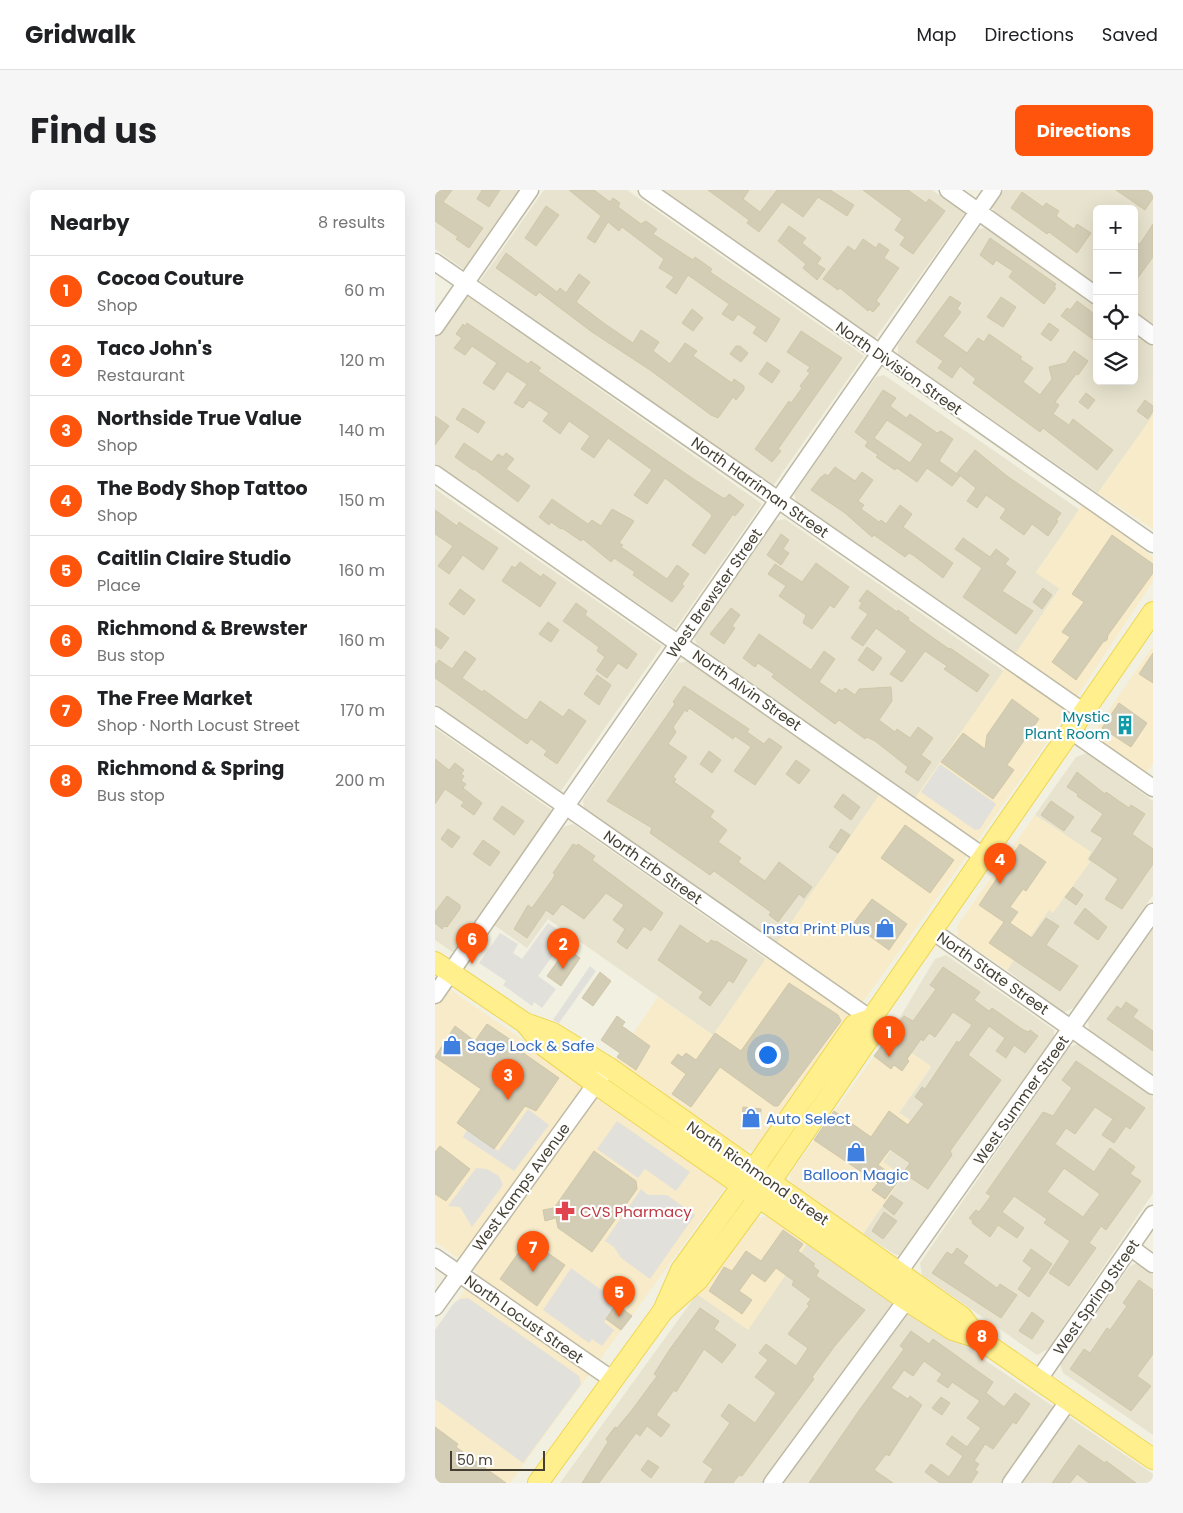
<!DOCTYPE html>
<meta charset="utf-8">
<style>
:root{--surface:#fff;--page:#f6f6f6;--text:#202124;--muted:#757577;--line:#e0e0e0;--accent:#ff540b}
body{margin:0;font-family:Poppins,sans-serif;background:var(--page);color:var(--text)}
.controls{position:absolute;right:15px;top:15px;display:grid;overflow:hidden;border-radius:8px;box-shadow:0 5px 20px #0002}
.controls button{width:45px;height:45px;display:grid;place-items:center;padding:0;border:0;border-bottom:1px solid var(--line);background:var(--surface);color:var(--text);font:25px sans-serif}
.scale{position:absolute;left:15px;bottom:12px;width:95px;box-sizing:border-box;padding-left:5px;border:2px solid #443f32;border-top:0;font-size:14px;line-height:18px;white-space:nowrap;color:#443f32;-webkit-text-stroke:4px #fff;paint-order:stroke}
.you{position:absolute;left:332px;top:864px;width:18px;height:18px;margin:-12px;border:4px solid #fff;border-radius:50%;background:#1a73e8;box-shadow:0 0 0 8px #1a73e833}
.badge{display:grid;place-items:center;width:32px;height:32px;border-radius:50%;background:var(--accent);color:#fff;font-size:16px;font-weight:700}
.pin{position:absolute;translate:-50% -41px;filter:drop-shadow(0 1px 2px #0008)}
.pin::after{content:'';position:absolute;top:26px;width:18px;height:15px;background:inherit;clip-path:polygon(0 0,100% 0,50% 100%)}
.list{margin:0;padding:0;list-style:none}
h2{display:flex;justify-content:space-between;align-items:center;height:65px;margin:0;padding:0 20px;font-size:21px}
h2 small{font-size:16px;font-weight:400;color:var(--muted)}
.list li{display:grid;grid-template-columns:32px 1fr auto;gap:15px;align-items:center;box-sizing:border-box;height:70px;padding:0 20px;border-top:1px solid var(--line)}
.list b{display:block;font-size:19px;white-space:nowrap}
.list p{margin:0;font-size:16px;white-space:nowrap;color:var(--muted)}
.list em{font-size:16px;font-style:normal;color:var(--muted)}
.icon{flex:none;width:28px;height:28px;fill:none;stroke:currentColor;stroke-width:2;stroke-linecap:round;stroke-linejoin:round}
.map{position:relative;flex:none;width:718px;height:1293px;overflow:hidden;border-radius:8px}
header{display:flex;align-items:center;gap:30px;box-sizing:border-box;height:70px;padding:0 25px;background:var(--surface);border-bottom:1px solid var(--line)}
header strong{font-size:24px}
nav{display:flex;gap:28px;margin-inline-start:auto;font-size:18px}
.intro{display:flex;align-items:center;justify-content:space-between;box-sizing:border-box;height:120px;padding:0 30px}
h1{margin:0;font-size:35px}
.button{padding:12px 22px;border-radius:8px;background:var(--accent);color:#fff;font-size:18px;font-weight:700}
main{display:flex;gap:30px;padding:0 30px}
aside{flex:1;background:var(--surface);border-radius:8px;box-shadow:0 5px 20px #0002}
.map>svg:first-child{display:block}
.residential{fill:#e7e3ce}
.commercial{fill:#f7ebc9}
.parking{fill:#e2e0da}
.building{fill:#d4cdb6;stroke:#d0c7a8;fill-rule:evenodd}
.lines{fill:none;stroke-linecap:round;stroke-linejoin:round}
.minor-casing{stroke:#beb9a4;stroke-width:19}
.major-casing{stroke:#eed654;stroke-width:22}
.minor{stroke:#fff;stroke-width:16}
.major{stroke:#ffef8d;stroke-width:20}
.labels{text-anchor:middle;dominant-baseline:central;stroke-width:4.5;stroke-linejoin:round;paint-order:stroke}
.street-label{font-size:15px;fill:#443f32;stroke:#fff}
.culture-label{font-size:15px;fill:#0d838f;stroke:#fff;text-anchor:end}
.shop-label{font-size:15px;fill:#366cbe;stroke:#fff;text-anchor:start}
.health-label{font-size:15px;fill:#be3a42;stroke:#fff;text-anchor:start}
</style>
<header>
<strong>Gridwalk</strong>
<nav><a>Map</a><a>Directions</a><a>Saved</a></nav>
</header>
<div class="intro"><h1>Find us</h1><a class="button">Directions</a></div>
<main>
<aside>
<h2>Nearby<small>8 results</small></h2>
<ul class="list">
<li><span class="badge">1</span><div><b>Cocoa Couture</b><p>Shop</p></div><em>60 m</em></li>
<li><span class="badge">2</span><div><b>Taco John's</b><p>Restaurant</p></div><em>120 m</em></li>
<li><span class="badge">3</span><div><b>Northside True Value</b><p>Shop</p></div><em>140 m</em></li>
<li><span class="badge">4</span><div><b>The Body Shop Tattoo</b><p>Shop</p></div><em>150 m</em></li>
<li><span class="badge">5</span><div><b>Caitlin Claire Studio</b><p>Place</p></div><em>160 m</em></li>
<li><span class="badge">6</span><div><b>Richmond &amp; Brewster</b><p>Bus stop</p></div><em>160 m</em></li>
<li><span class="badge">7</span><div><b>The Free Market</b><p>Shop · North Locust Street</p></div><em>170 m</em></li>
<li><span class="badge">8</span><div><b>Richmond &amp; Spring</b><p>Bus stop</p></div><em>200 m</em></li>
</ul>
</aside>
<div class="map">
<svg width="718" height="1293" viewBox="0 0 718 1293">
<rect width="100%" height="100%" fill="#f2f0e1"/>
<path class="residential" d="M0 0H86L30 80 0 59Z
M109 0H192L429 166 338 296 45 91Z
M224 0H497L530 23 439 150Z
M569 0H718V136L699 122V19H662V96L561 25 557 17Z
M552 38 662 116V191H699V142L718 156V226L663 303 463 164V155L543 39Z
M34 107 327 314 240 439 0 273V145L25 110Z
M449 185 645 320 601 382 625 398 579 466 362 313 359 304 441 187Z
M0 299 227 456 126 601 0 514Z
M350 329 569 481 480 608 262 456 259 446 340 331Z
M254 471 448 606 344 755 149 619 148 610 243 473Z
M0 538 118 621 19 763 0 750Z
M652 563 718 611V705L640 817 628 823 572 780 614 719 618 722 655 672 651 670 656 662 600 625 641 567Z
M138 634 331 769 278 845 113 729 92 758 59 735 128 637Z
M718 737V885L654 840 653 829Z
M511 765 619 840V849L468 1065H461L428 1044 468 986 448 972 475 930 464 923 496 877 453 847 500 769Z
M643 854 718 907V1003L613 1159 602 1165 487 1085 485 1073 634 857Z
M374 1051 718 1284V1293H125L262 1104 313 1139Z
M702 1073 718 1085V1245L628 1183 625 1173 695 1076Z"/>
<path class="commercial" d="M718 225V339L663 303Z
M647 315 718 367V391L614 549 476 745 323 958 317 960 304 959 178 873 223 807 278 845 444 605 470 623 625 399 601 383Z
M718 456V574L710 585 661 551 659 542Z
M600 625 656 662 652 669 655 672 618 723 614 720 572 780 523 747 522 736Z
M0 789 294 992 75 1293H0V1141L43 1082 0 1052Z
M453 847 496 876 464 923 475 930 448 972 468 986 428 1044 359 996 356 993 355 984Z
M332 1026 338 1027 374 1051 313 1140 262 1104 311 1038 320 1030Z"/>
<path class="parking" d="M505 574 561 614 545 639 540 640 486 602Z
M113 733 132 746 103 786 121 799 107 818 99 812 97 816 68 795 71 791 44 773 65 743 83 754 78 763 87 769Z
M155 776 161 781 124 833 118 830Z
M93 919 114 935 79 981 28 947 32 940 63 961Z
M182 931 255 982 241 1001 210 979 203 988 162 959Z
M41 978 52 979 64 986 68 995 37 1037 25 1017 13 1016Z
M206 999 213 1005H232L260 1025 215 1089 186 1068 179 1057 170 1051Z
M136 1078 183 1112 169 1132 179 1140 167 1156 157 1149 154 1153 108 1120Z
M33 1108 144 1186 146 1194 88 1273 0 1209V1140L19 1113 25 1109Z"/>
<path class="building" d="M0 0H17L8 12 48 38 34 58 21 49 23 47 0 31Z
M47 0H65L54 17 42 9Z
M134 0H159L175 12 178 8 185 13 183 17 206 34 211 31 222 39 218 44 258 70 260 67 277 79 275 82 345 129 331 152 318 143 322 137 303 124 298 131 287 124 294 114 253 85 241 104 231 97 239 87 224 78 229 69 187 37 184 41 173 32 160 53 152 48 166 26Z
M273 0H314L308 9 325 22 342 0H395L419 15 412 26 383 7 368 27 347 12 324 42 312 33 314 30Z
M428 0H473L491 13 494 9 510 21 478 64 465 55 470 47 460 40 467 29Z
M681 0H718V8L710 20Z
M587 2 608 17 611 13 624 21 621 26 639 39 642 34 656 43 642 63 614 42 612 44 576 18Z
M111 16 124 25 101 56 90 48Z
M718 34V67L699 93V51L705 54Z
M354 36 371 48 367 53 386 68 382 74 390 79 382 90 368 78 371 74 343 51Z
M555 48 621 94 619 97 621 98 609 114 574 87 578 81 561 70 558 75 545 65Z
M428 49 441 58 444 53 454 60 449 68 464 78 441 111 445 114 438 122 434 119 433 121 405 98 403 100 388 89 413 56 420 61Z
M71 63 122 102 125 98 131 103 144 84 155 92 141 112 170 134 198 153 206 140 224 152 218 161 235 174 250 153 262 161 258 166 297 193 299 189 309 196V200L301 210 298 207 283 228 276 225 215 180 157 142 104 102 101 106 61 78Z
M515 106 526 113 522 119 526 122 508 146 532 163 543 148 549 152 554 144 587 167 585 169 598 178 588 192 605 205 617 189 614 177 631 173 639 161 653 171 643 185 641 184 620 212 624 215 618 224 634 235 638 229 678 260 662 280 608 238 605 242 538 193 541 189 525 176 517 188 503 178 508 171 481 152Z
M566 107 581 117 568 137 552 127Z
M642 111 662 126V152L626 126 632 118 635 120Z
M257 119 268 128 258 141 247 133Z
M32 133 93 174 96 171 106 178 103 181 257 288 288 308H291L294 304 309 315 300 326 298 324 270 364 257 355 277 326 276 324 230 288 212 314 199 305 217 280 173 248 159 268 146 259 155 246 134 231 125 244 108 231 114 223 94 210 88 218 79 213 92 194 72 181 59 200 48 193 62 173 37 156 30 165 19 158 27 148 21 144 28 134 30 136Z
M614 133 624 140 616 151 606 144Z
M366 141 407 168 343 259 346 261 337 272 320 259 354 211 356 213 367 198 365 196 375 183 372 181 375 177 352 162Z
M301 156H305L313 163 306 172 295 164Z
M332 172 345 181 337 193 324 184Z
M448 200 461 208 455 216 471 228 475 224 502 243 506 241 518 249 504 271 525 286 517 296 492 278 482 292 462 278 460 280 441 267 443 265 430 256 433 252 420 242ZM452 230 488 254 475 273 439 248Z
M651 203 660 210 653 219 644 212Z
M710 210 718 216V221L713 229 702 221Z
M28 218 50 232 43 243 21 229Z
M0 226 14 236 0 255Z
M29 253 57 272 63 264 68 267 71 263 79 269 71 279 95 296 83 312 39 279 38 280 20 267Z
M540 260 572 286 626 323 621 330 623 331 613 346 597 334 589 345 565 328 571 319 551 305 542 318 532 311 541 298 522 283Z
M400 277 420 291 427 282 438 290 423 311 429 315 426 319 444 332 446 330 451 334 465 315 477 324 468 337 518 373 508 388 478 365 474 363 470 367 439 345 437 347 410 323 376 300 385 288 390 284 393 286Z
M117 309 153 334 157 330 166 336 177 319 199 331 184 353 188 355 186 357 232 389 242 375 254 384 247 394 249 396 237 412 198 385 200 382 179 368 176 372 148 349 146 351 127 338 126 339 116 332 114 335 104 327Z
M0 320 22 336 24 332 63 358 48 380 28 365 14 384 3 376 18 356 0 344Z
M346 344 354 350 348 359 354 363 346 375 332 365Z
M677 345 718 374V383L673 445 672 450 668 452 641 490 617 472 635 447 627 442 649 412 637 404Z
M528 348 555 367 561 359 574 369 570 374 581 382 567 401 598 421 581 444 528 407 547 378 520 359Z
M85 372 106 387 108 384 121 393 105 417 67 391 77 376 80 378Z
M381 373 414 397 399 418 395 415 377 439 368 433 371 425 344 406 351 396 333 384 340 374 367 392Z
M608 398 617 405 607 419 598 412Z
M25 399 40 410 29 425 14 414Z
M432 400 462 422 463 420 474 428 473 430 514 459 515 458 554 485 542 502 509 479 512 476 490 461 467 492 455 484 472 461 441 438 428 456 416 448 433 424 424 418 427 413 424 411Z
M141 413 152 421 150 425 202 464 192 479 183 473 172 488 161 480 170 467 162 461 164 457 128 431Z
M296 418 305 425 297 436 300 438 289 454 275 444Z
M113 432 124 440 116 452 104 444Z
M0 438 14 448 6 459 0 455Z
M324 444 376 480 389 461 400 469 384 492 401 504 404 499 407 501 410 498 420 505 424 499 456 497 457 511 444 530 460 542 462 539 475 548 483 537 498 548 486 565 496 572 483 591 470 582 473 577 440 551 432 547 430 549 404 530 400 534 337 487 339 484 323 473 320 477 308 468Z
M432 457 447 468 438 481 423 470Z
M30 461 41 469 27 488 47 502 49 500 89 529 92 530 105 511 128 527 134 519 151 531 122 574 109 565 112 561 96 549 92 554 0 488V475L4 470 17 479Z
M718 463V493L704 484Z
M162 485 176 495 164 515 149 504Z
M249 496 314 539 312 542 329 554 334 548 347 557 320 595 299 581 316 557 300 546 298 549 254 518 252 522 250 520 238 537 241 542 233 554 252 567 238 587 241 589 239 592 279 621 275 627 292 640 283 652 306 668 303 672 330 691 344 672 377 697 369 708 364 704 343 732 334 725 336 722 300 696 279 681 275 685 215 643 217 638 172 611 240 514 238 512Z
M577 509 604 529 572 575 579 580 558 609 506 572 528 543 550 559 552 545Z
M684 513 712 533 696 557 667 538Z
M274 561 286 570 277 583 265 574Z
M0 569 14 580 20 573 29 580 26 584 29 586 26 591 31 594 28 598 47 613 39 625 26 616 29 612 10 599 0 614Z
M361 570 375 580 364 594 351 584Z
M642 582 670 604 671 602 694 618 696 615 710 624 697 644 718 659V674L687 719 670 709 683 689 654 669 668 648 656 641 668 624 642 606 643 604 632 597Z
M408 604 425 617 416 630 399 617Z
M616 611 639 627 629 641 606 625Z
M67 616 89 631 79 645 58 629Z
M470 635 519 670 495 703 446 668Z
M13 639 25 647 17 658 6 649Z
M406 639 415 645 403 663 394 657Z
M48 650 65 662 55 676 38 664Z
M138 654 142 656 143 654 160 666 157 670 228 723 216 741 209 736 192 759 182 752 190 739 178 730 189 715 171 703 149 729 127 714 118 725 111 720 92 748 79 739 93 715 97 718 117 690 120 685 118 683Z
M585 654 611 672 591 701 588 699 575 717 583 722 575 733 597 748 611 728 624 736 611 755 643 776 625 801 554 753 569 732 544 715Z
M638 697 648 705 641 715 630 707Z
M12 706 25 715V719L12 737 9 736 7 739 0 733V722Z
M437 709 472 734 454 760 418 734Z
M650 718 672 737 663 750 639 733Z
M245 735 273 754 276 750 280 752 281 751 312 770 298 793 294 790 275 816 264 808 268 802 223 770Z
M132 758 145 768 126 796 112 786Z
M508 777 545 802 539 810 554 821 557 818 587 839 593 842 595 840 603 846 590 863 579 855 571 868 561 861 570 848 554 836 533 865 566 890 515 961 517 965 493 999 468 983 475 973 455 959 443 975 464 990 450 1009 437 1000 443 993 379 950 399 921 436 947 454 921 473 935 489 914 480 907 487 897 490 899 522 851 524 853 537 835 518 822 500 847 494 843 488 851 486 849 472 869 474 871 467 881 459 875 456 879 439 866 469 826 478 831 501 799 495 795Z
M165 782 176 791 158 816 147 808Z
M354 793 403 825 406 831 343 916H339L285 877 256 917 237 904 251 884 236 873 243 864 247 867 251 863 261 870 280 843 306 861Z
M691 812 703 820 698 827 718 841V861L672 829 682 816 686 819Z
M182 826 190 832 187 836 215 856 201 880 182 867 185 863 166 850Z
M52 834 76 850 74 853 124 888 101 921 90 916 59 959 22 933 46 899 0 867 20 836 40 851Z
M641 871 710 918 695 939 691 936 679 953 667 945 678 929 660 917 640 944 631 938 620 954 659 982 675 958 700 977 695 984 706 991 671 1040 666 1036 654 1053 661 1058 634 1096 614 1083 635 1051 609 1033 612 1029 579 1006 567 1022 589 1038 582 1048 563 1035 555 1047 537 1033 538 1031 534 1028 541 1020 544 1022 556 1006 551 1003 608 922 618 926 637 898 627 890ZM629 978 665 1004 648 1027 612 1002Z
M308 917 326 919 325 939 306 938Z
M5 956 35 979 11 1011 0 1004V962Z
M159 961 201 991 202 999 157 1062 123 1038 121 1028 110 1031 108 1020 119 1018Z
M456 1005 468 1013 459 1025 448 1016Z
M449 1022 462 1031 448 1049 437 1041Z
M348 1040 368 1054 363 1061 380 1074 378 1076 384 1081 381 1086 430 1120 399 1157 377 1187 379 1189 307 1286 304 1285 298 1293H269L278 1279 268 1272 295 1233 286 1226 294 1214 320 1233 341 1203 320 1187 333 1170 324 1163 331 1154 361 1176 373 1158 353 1144 374 1116 372 1114 376 1109 357 1095 359 1091 341 1078 330 1092 317 1083 304 1101 317 1110 307 1124 274 1101 289 1077 297 1081 311 1061 326 1071Z
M93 1049 130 1075 102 1116 65 1089Z
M522 1058 533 1066 528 1073 562 1098 565 1094 582 1105 566 1128 497 1083 512 1062 517 1065Z
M596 1059 617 1074 594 1107 583 1099 597 1078 588 1071Z
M704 1090 718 1100V1164L702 1186 716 1196 696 1221 635 1179 649 1159 655 1163 672 1138 675 1140 692 1116 688 1113Z
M181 1114 197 1126 186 1140 171 1129Z
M265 1118 284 1131 279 1139 301 1155 287 1173 269 1159 241 1202 239 1200 221 1225 235 1235 226 1247 212 1236 205 1246 201 1243 164 1293H147L173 1252 171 1249 180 1237 182 1238 197 1220 222 1186 219 1184 235 1159Z
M597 1122 609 1131 597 1149 584 1141Z
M476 1141 494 1154 498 1149 558 1192 551 1203 569 1217 580 1203 595 1214 581 1234 578 1232 558 1259 550 1254 539 1271 544 1274 540 1280 543 1282 536 1293H505L490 1282 496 1274 514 1287 528 1266 511 1254 517 1246 532 1257 546 1238 532 1228 545 1211 517 1192 513 1198 502 1191 507 1184 489 1171 478 1186 469 1180 456 1198 473 1209 475 1206 487 1215 454 1266 451 1264 439 1280 458 1293H374L423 1222 469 1159 465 1156Z
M506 1207 515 1213 507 1225 497 1218Z
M0 1237 23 1254 21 1257 71 1293H0Z
M644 1255 670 1273 671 1271 701 1293H654L642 1284 635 1293H617Z
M213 1270 224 1277 216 1288 206 1280Z"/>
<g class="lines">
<defs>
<path id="minor" d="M212 0 718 354
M513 0 662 106
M0 72 649 522
M699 132 718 146
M0 137 95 0
M0 284 548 666
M0 525 436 829
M636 541 718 598
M496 740 718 896
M0 805 558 0
M695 1057 718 1074
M0 1067 178 1190
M457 1092 718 722
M0 1117 173 877
M604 1189 718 1024
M337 1293 478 1101
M576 1293 634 1210"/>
<path id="major" d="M0 772 90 833 118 843 173 877 527 1127 543 1148
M90 833 109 856 161 894 471 1110 518 1140 543 1148 718 1269
M228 1121 263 1090 336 991 434 848 436 829 718 422
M103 1293 228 1121 246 1080 319 979 419 835 436 829"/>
</defs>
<use href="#minor" class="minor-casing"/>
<use href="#major" class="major-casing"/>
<use href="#minor" class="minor"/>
<use href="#major" class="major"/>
</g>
<defs>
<symbol id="building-bare" viewBox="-9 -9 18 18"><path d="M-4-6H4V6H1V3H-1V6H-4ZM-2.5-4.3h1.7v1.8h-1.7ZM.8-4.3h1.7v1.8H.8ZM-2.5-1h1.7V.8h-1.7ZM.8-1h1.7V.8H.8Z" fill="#0f9aa8" stroke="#fff" stroke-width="2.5" paint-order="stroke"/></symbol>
<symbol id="shop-bare" viewBox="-9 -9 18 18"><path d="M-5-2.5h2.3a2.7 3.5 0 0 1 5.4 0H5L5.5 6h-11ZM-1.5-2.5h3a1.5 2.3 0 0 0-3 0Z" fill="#3f7fe0" stroke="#fff" stroke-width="2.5" paint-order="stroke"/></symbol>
<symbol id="pharmacy-bare" viewBox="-9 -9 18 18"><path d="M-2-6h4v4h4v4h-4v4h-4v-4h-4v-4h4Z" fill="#e0444e" stroke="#fff" stroke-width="2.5" paint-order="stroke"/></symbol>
</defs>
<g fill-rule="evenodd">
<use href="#building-bare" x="676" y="521" width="28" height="28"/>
<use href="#shop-bare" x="436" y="724" width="28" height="28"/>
<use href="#shop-bare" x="3" y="841" width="28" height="28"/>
<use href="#shop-bare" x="302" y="914" width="28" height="28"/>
<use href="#shop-bare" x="407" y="948" width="28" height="28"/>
<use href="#pharmacy-bare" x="116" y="1007" width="28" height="28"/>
</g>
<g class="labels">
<g class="street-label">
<text transform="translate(464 178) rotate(35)">North Division Street</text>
<text transform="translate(325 297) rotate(35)">North Harriman Street</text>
<text transform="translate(279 403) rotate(-55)">West Brewster Street</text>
<text transform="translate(312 500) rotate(35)">North Alvin Street</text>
<text transform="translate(218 677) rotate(35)">North Erb Street</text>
<text transform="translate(558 783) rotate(35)">North State Street</text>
<text transform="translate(586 910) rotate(-55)">West Summer Street</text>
<text transform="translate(323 983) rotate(35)">North Richmond Street</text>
<text transform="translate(86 997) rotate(-54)">West Kamps Avenue</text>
<text transform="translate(661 1107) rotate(-55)">West Spring Street</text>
<text transform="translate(89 1129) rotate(35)">North Locust Street</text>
</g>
<g class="culture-label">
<text x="675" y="526">Mystic<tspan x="675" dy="17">Plant Room</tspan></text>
</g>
<g class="shop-label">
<text x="435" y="738" text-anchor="end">Insta Print Plus</text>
<text x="32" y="855">Sage Lock &amp; Safe</text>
<text x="331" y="928">Auto Select</text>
<text x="421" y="984" text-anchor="middle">Balloon Magic</text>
</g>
<g class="health-label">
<text x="145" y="1021">CVS Pharmacy</text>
</g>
</g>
</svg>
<div class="controls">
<button>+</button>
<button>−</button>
<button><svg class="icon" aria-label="locate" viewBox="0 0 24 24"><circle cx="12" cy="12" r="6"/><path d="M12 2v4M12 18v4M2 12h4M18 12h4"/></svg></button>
<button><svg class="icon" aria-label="layers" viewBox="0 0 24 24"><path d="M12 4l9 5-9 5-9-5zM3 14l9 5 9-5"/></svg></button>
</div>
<div class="scale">50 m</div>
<div class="you"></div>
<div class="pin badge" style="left:454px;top:867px">1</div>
<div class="pin badge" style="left:128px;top:779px">2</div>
<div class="pin badge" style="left:73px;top:910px">3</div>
<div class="pin badge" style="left:565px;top:694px">4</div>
<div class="pin badge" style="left:184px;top:1127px">5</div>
<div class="pin badge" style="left:37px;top:774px">6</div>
<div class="pin badge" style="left:98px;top:1082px">7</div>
<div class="pin badge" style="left:547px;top:1171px">8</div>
</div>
</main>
